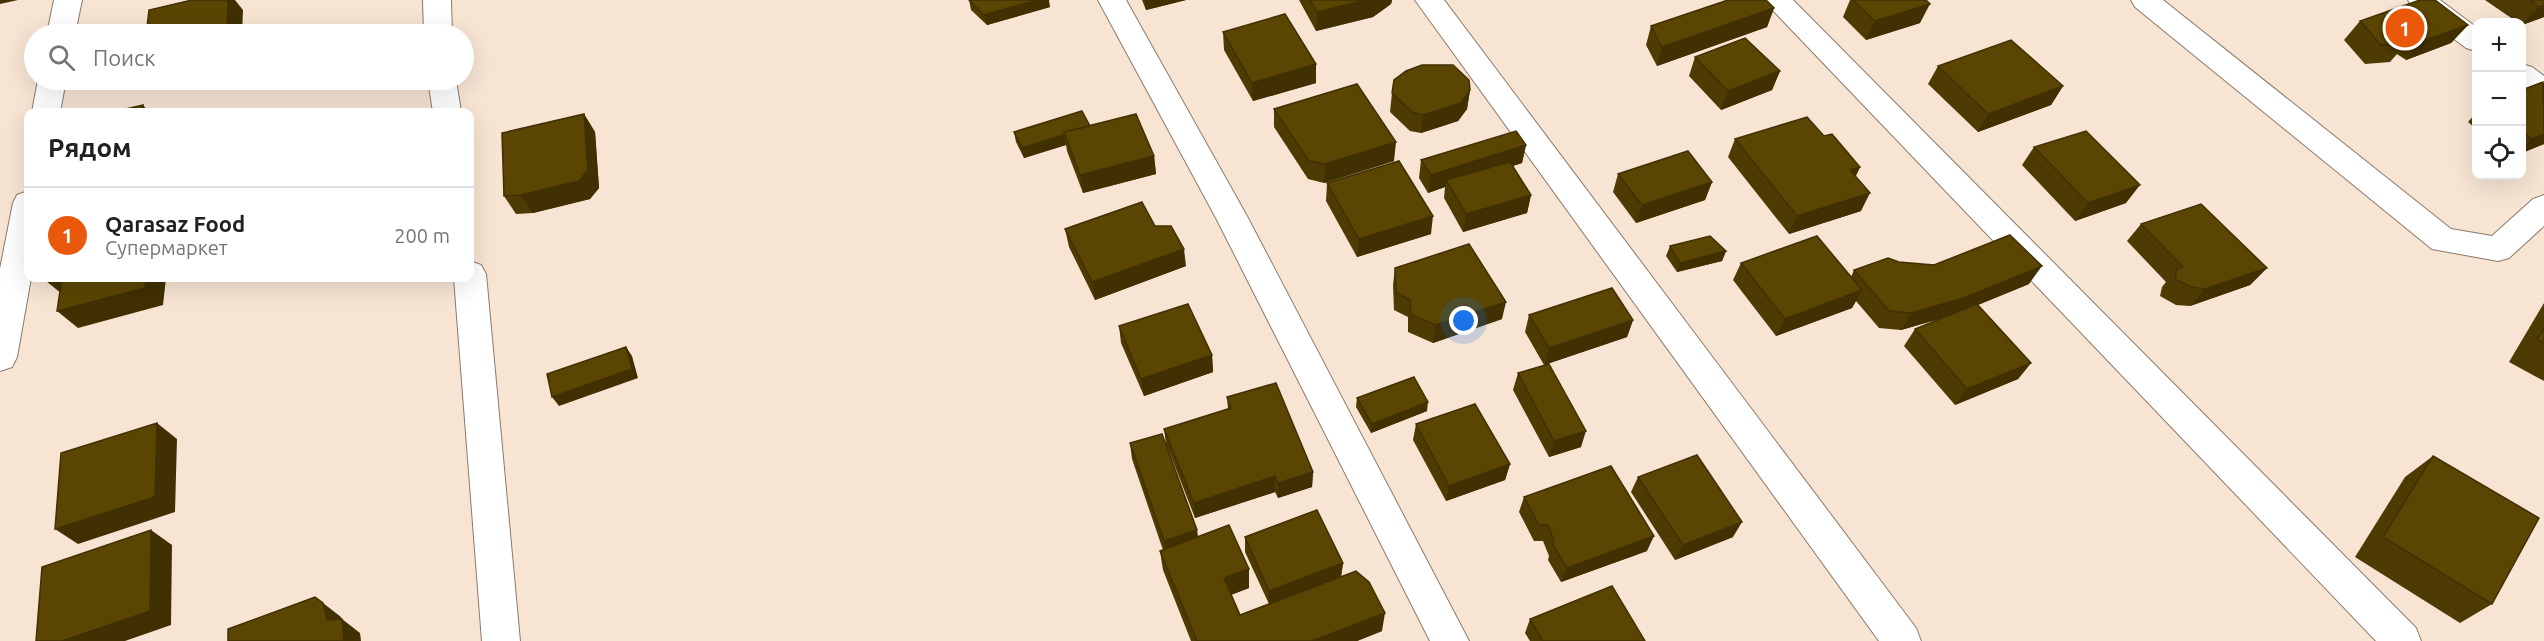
<!DOCTYPE html>
<html lang="ru">
<meta charset="utf-8">
<style>
:root{--surface:#fff;--page:#f6f6f6;--text:#202124;--muted:#757577;--line:#e0e0e0;--accent:#ea580c}
body{margin:0;font-family:Ubuntu,sans-serif;background:var(--page);color:var(--text)}
.controls{position:absolute;right:18px;top:18px;display:grid;overflow:hidden;border-radius:12px;box-shadow:0 6px 24px #0002}
.controls button{width:54px;height:54px;display:grid;place-items:center;padding:0;border:0;border-bottom:2px solid var(--line);background:var(--surface);color:var(--text);font:30px sans-serif}
.you{position:absolute;left:1464px;top:321px;width:21px;height:21px;margin:-15px;border:4px solid #fff;border-radius:50%;background:#1a73e8;box-shadow:0 0 0 9px #1a73e833}
.badge{display:grid;place-items:center;width:39px;height:39px;border-radius:50%;background:var(--accent);color:#fff;font-size:20px;font-weight:700}
.pin{position:absolute;translate:-50% -50%;border:3px solid #fff;box-shadow:0 2px 6px #0006}
.list{margin:0;padding:0;list-style:none}
h2{display:flex;justify-content:space-between;align-items:center;height:78px;margin:0;padding:0 24px;font-size:26px}
h2 small{font-size:20px;font-weight:400;color:var(--muted)}
.list li{display:grid;grid-template-columns:39px 1fr auto;gap:18px;align-items:center;box-sizing:border-box;height:96px;padding:0 24px;border-top:2px solid var(--line)}
.list b{display:block;font-size:22px;white-space:nowrap}
.list p{margin:0;font-size:20px;white-space:nowrap;color:var(--muted)}
.list em{font-size:20px;font-style:normal;color:var(--muted)}
.icon{flex:none;width:33px;height:33px;fill:none;stroke:currentColor;stroke-width:2;stroke-linecap:round;stroke-linejoin:round}
.map{position:relative;flex:none;width:2544px;height:641px;overflow:hidden}
.search{position:absolute;background:var(--surface);box-shadow:0 6px 24px #0002;left:24px;top:24px;width:450px;height:66px;display:flex;align-items:center;gap:15px;box-sizing:border-box;padding:0 21px;border-radius:33px;color:var(--muted);font-size:22px}
.panel{position:absolute;background:var(--surface);box-shadow:0 6px 24px #0002;left:24px;top:108px;width:450px;height:174px;border-radius:12px}
.map>svg:first-child{display:block}
.lines{fill:none;stroke-linecap:round;stroke-linejoin:round}
.street-casing{stroke:#8c7a6b;stroke-width:2}
.street{fill:#fff;fill-rule:evenodd}
.wall{fill:#4e3b03}
.shaded-wall{fill:#403002}
.building{fill:#5b4503;stroke:#403002;stroke-width:1.5}
</style>
<div class="map">
<svg width="2544" height="641" viewBox="0 0 2544 641">
<rect width="100%" height="100%" fill="#f7e4d3"/>
<g class="lines">
<defs>
<path id="street" d="M54 0H82L75 34H47Z
M423 0H451L452 34H424Z
M1098 0H1126L1248 218 1469 641H1430L1216 218Z
M1415 0H1444L1916 628 1921 641H1879Z
M1763 0H1793L2416 628 2421 641H2376Z
M2131 0H2163L2451 229 2492 236 2533 199 2544 195V226L2509 258 2498 261 2432 249 2135 7Z
M2408 0H2440L2476 27V51L2466 48 2412 7Z
M2522 64 2532 67 2544 76V101L2534 98 2522 89Z
M38 80H66L60 112H32Z
M428 80H456L461 112H433Z
M28 191V278H31L17 357 12 367 0 371V269L13 203 17 195Z
M470 261 481 265 486 274 520 641H482L454 278H470Z"/>
</defs>
<use href="#street" class="street-casing"/>
<use href="#street" class="street"/>
</g>
<path class="wall" d="M969 0 1050 7 987 25 971 10Z
M1142 0H1186L1146 10Z
M1299 0H1392L1391 4 1373 17 1316 31Z
M1850 0H1926L1920 23 1866 40 1843 17Z
M2485 0H2544V17L2522 25V22H2517Z
M1774 8 1767 27 1657 66 1646 45 1651 26Z
M2360 21 2468 25 2451 43 2406 60 2397 54 2390 62 2365 64 2344 40Z
M1223 32 1316 64V83L1253 101 1224 50Z
M1695 57 1780 71 1772 90 1721 110 1689 76Z
M1938 66 2063 86 2051 105 1978 132 1928 84Z
M2544 83V144L2522 153V90Z
M1470 90 1467 109 1458 121 1421 133 1410 131 1390 112 1392 93Z
M1274 109 1394 161 1324 183 1308 179 1274 127Z
M2476 113V129L2468 122Z
M584 114 595 132 599 188 590 199 533 213 516 214 504 196Z
M1090 126 1154 156 1156 174 1083 193 1067 151 1066 145 1024 158 1016 142 1014 132Z
M1824 136 1860 167 1856 176 1861 211 1789 234 1728 157 1735 139Z
M1526 145 1522 163 1513 166 1531 195 1527 213 1463 232 1444 198 1445 187 1428 193 1419 178 1421 160Z
M2034 147 2126 203 2075 221 2022 165Z
M1618 174 1712 182 1705 200 1636 223 1613 192Z
M1327 183 1431 234 1357 257 1326 201Z
M2141 224 2267 268 2250 285 2190 306 2176 305 2160 296 2162 287 2166 282 2127 241Z
M1155 226 1186 266 1095 300 1069 247 1065 229Z
M1670 246 1726 251 1722 261 1677 272 1666 256Z
M1899 262 2029 284 1978 305 2031 363 2018 379 1955 405 1904 346 1915 329 1946 317 1901 330 1879 328 1856 301 1852 308 1776 336 1733 280 1741 263 1851 277 1854 270Z
M1395 268 1502 319 1433 343 1408 332V317L1394 310 1393 285Z
M2544 303V381L2509 362Z
M1529 315 1633 320 1627 337 1544 365 1525 332Z
M1119 326 1212 355 1213 372 1144 396 1121 343Z
M1518 373 1581 447 1549 457 1513 390Z
M1227 397 1313 472 1312 487 1278 498 1275 492 1195 518 1167 446 1197 530 1198 537 1249 588 1231 595 1240 615 1269 604 1245 552V537L1343 563 1341 577 1382 631 1357 641H1191L1163 570 1160 551 1163 550 1132 459 1130 443 1166 444 1164 429 1228 409Z
M1357 398 1427 411 1371 433 1356 407Z
M1416 424 1510 464 1505 480 1446 501 1413 440Z
M2433 456 2492 604 2460 623 2355 557 2405 477Z
M1638 477 1733 537 1675 560 1631 492Z
M1524 497 1647 551 1561 582 1548 560 1549 556 1543 541H1534L1519 512Z
M1530 619 1645 641H1530L1525 633Z"/>
<path class="shaded-wall" d="M0 0H18L0 4Z
M228 0H235L243 10 242 34H227Z
M1037 0H1049L1050 7 987 25 984 15Z
M1145 0H1186L1146 10Z
M1366 0H1392L1391 4 1373 17 1316 31 1317 12Z
M1930 4 1920 23 1866 40 1875 21Z
M2544 5V17L2522 25 2539 7Z
M1774 8 1767 27 1657 66 1662 47Z
M2468 25 2451 43 2406 60 2423 41Z
M1316 64V83L1253 101 1252 83Z
M1780 71 1772 90 1721 110 1728 91Z
M2063 86 2051 105 1978 132 1988 114Z
M1470 90 1467 109 1458 121 1421 133 1423 115Z
M143 105 149 112H142Z
M584 114 595 132 599 188 590 199 533 213 521 195Z
M2544 134V144L2522 153V147L2531 139Z
M1064 136 1066 145 1024 158 1022 148Z
M1396 142 1394 161 1324 183 1325 164Z
M1526 145 1522 163 1450 186 1446 180 1445 187 1428 193 1431 175Z
M1154 156 1156 174 1083 193 1080 175Z
M1860 167 1851 185 1850 170Z
M1712 182 1705 200 1636 223 1642 205Z
M2140 185 2126 203 2075 221 2088 203Z
M1870 193 1861 211 1789 234 1797 216Z
M1531 195 1527 213 1463 232 1466 214Z
M1433 216 1431 234 1357 257 1359 239Z
M1184 249 1186 266 1095 300 1092 282Z
M1726 251 1722 261 1677 272 1680 263Z
M2042 266 2029 284 1953 315 1901 330 1911 313Z
M2267 268 2250 285 2190 306 2205 289Z
M59 278H64L67 298 46 281Z
M146 278H166L163 305 78 328 57 311Z
M1862 290 1852 308 1776 336 1785 319Z
M1506 302 1502 319 1433 343 1436 325Z
M1633 320 1627 337 1544 365 1549 348Z
M626 347 632 356 638 378 559 406 552 397Z
M1212 355 1213 372 1144 396 1141 379Z
M2031 363 2018 379 1955 405 1967 389Z
M1428 402 1427 411 1371 433 1372 424Z
M157 423 177 439 175 512 78 544 55 529Z
M1586 431 1581 447 1549 457 1554 441Z
M1510 464 1505 480 1446 501 1449 486Z
M1313 472 1312 487 1278 498V483Z
M1275 476V492L1195 518 1194 503Z
M1742 522 1733 537 1675 560 1683 545Z
M151 530 172 545 171 625 125 641H62Z
M1197 530 1198 545 1166 556 1164 541Z
M1654 536 1647 551 1561 582 1567 568Z
M1343 563 1341 577 1269 605V591Z
M1249 569V588L1225 597 1224 578Z
M323 603 341 617 342 622V619L360 633 361 641H344L327 620Z
M1385 613 1382 631 1357 641H1312Z"/>
<path class="building" d="M192 0H228L227 34H125V32L147 27 149 10Z
M969 0H1037L984 15Z
M1310 0H1366L1317 12Z
M1728 0H1766L1774 8 1662 47 1651 26Z
M1853 0H1926L1930 4 1875 21Z
M2420 0H2435L2468 25 2423 41 2413 36 2401 37 2406 43 2381 45 2360 21Z
M2530 0H2544V5L2539 7Z
M1285 14 1316 64 1252 83 1223 32Z
M1745 38 1780 71 1728 91 1695 57Z
M2011 40 2063 86 1988 114 1938 66Z
M1422 65H1453L1469 80 1470 90 1461 103 1423 115 1412 112 1392 93 1394 80 1406 71Z
M2543 82 2544 134 2531 139 2522 131V90Z
M1357 84 1396 142 1325 164 1309 161 1274 109Z
M143 105 142 112H113Z
M321 109V112H309Z
M1082 111 1090 126 1064 132V135L1022 148 1014 132Z
M584 114 588 170 579 181 521 195 504 196 502 133Z
M1136 114 1154 156 1080 175 1064 132Z
M1807 117 1824 136 1832 134 1860 167 1850 170 1870 193 1797 216 1735 139Z
M1516 131 1526 145 1431 175 1421 160Z
M2086 131 2140 185 2088 203 2034 147Z
M1688 151 1712 182 1642 205 1618 174Z
M1399 161 1433 216 1359 239 1327 183Z
M1510 162 1531 195 1466 214 1446 180Z
M1142 202 1155 226H1171L1184 249 1092 282 1065 229Z
M2201 204 2267 268 2205 289 2191 287 2175 279 2177 269 2183 267 2141 224Z
M2010 235 2042 266 1964 298 1911 313 1889 311 1854 270 1888 258 1899 262 1934 265Z
M1710 236 1726 251 1680 263 1670 246Z
M1817 236 1862 290 1785 319 1741 263Z
M1469 244 1506 302 1436 325 1411 315 1410 300 1396 292 1395 268Z
M47 278H59L46 281Z
M62 278H146L145 288 57 311Z
M1612 288 1633 320 1549 348 1529 315Z
M1188 304 1212 355 1141 379 1119 326Z
M1977 304 2031 363 1967 389 1915 329Z
M2544 328V343L2537 339Z
M626 347 632 369 552 397 547 374Z
M1549 364 1586 431 1554 441 1518 373Z
M1414 377 1428 402 1372 424 1357 398Z
M1276 383 1313 472 1278 483 1275 476 1194 503 1164 429 1231 408 1227 397Z
M1475 404 1510 464 1449 486 1416 424Z
M157 423 155 497 55 529 61 453Z
M1162 434 1197 530 1164 541 1130 443Z
M1697 455 1742 522 1683 545 1638 477Z
M2433 456 2539 518 2492 604 2383 537Z
M1611 466 1654 536 1567 568 1553 545 1554 541 1548 525H1539L1524 497Z
M1317 510 1343 563 1269 591 1245 537Z
M1229 525 1249 569 1224 578 1240 615 1356 571 1369 582 1385 613 1312 641H1197L1160 551Z
M151 530 150 611 62 641H36L42 567Z
M1612 586 1645 641H1543L1530 619Z
M315 597 323 603 327 620 342 619 344 641H228V629Z"/>
</svg>
<div class="controls">
<button>+</button>
<button>−</button>
<button><svg class="icon" aria-label="locate" viewBox="0 0 24 24"><circle cx="12" cy="12" r="6"/><path d="M12 2v4M12 18v4M2 12h4M18 12h4"/></svg></button>
</div>
<div class="you"></div>
<div class="pin badge" style="left:2405px;top:28px">1</div>
<div class="search"><svg class="icon" aria-label="search" viewBox="0 0 24 24"><circle cx="10" cy="10" r="6"/><path d="M15 15l6 6"/></svg>Поиск</div>
<section class="panel">
<h2>Рядом<small></small></h2>
<ul class="list">
<li><span class="badge">1</span><div><b>Qarasaz Food</b><p>Супермаркет</p></div><em>200 m</em></li>
</ul>
</section>
</div>
